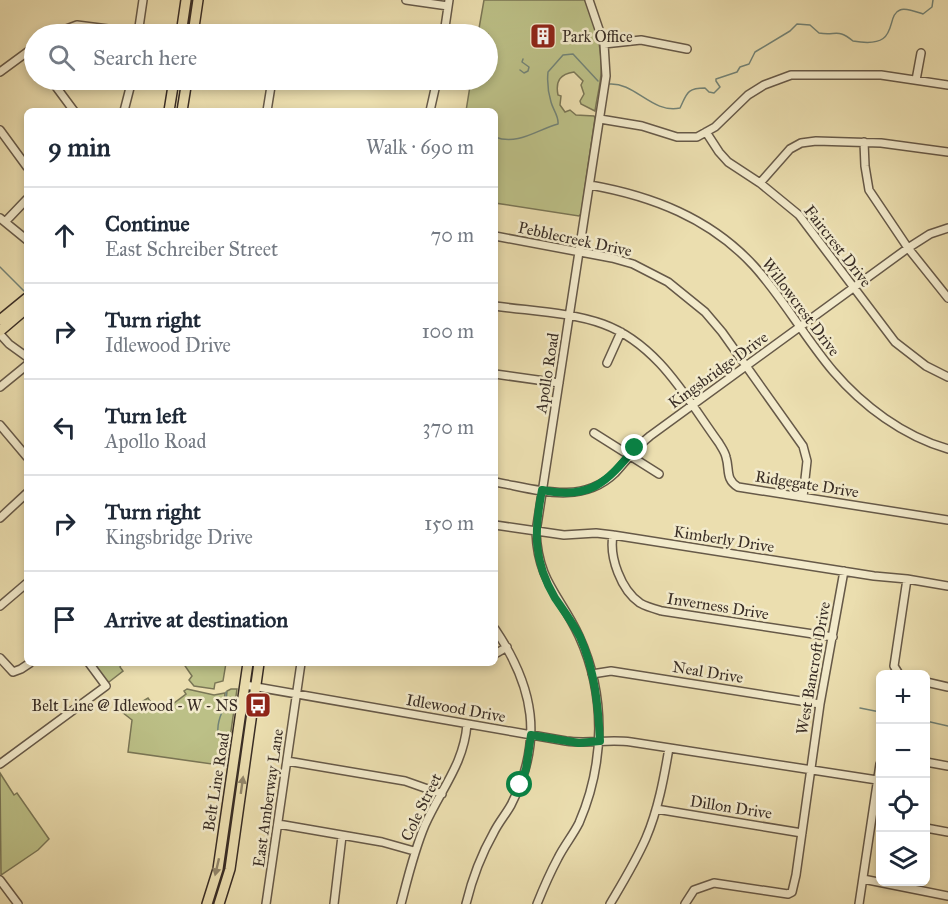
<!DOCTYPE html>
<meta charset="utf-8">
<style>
:root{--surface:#fff;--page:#f6f6f7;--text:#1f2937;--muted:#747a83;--line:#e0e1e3}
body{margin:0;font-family:"IM FELL Great Primer",serif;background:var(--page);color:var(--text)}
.controls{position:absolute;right:18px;bottom:18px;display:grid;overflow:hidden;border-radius:9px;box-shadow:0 3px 9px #0003}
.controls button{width:54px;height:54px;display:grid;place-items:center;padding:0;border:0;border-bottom:2px solid var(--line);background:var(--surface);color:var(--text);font:30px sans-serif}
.stop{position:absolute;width:18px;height:18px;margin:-14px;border:4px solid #0b8043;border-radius:50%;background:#fff}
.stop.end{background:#0b8043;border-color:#fff;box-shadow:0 2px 6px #0008}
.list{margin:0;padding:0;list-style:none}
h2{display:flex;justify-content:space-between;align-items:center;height:78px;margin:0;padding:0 24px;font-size:26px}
h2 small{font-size:20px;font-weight:400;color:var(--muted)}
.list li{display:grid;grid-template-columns:39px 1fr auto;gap:18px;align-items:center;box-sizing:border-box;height:96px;padding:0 24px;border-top:2px solid var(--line)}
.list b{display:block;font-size:22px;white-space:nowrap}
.list p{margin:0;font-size:20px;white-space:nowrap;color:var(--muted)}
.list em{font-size:20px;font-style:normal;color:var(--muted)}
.icon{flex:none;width:33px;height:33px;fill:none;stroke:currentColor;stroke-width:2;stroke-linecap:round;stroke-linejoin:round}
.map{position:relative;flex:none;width:948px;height:904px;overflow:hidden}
.search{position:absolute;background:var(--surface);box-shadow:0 3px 9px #0003;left:24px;top:24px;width:474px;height:66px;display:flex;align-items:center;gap:15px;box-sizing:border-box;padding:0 21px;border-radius:33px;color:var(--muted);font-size:22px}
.panel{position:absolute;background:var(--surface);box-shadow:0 3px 9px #0003;left:24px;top:108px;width:474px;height:558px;border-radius:9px}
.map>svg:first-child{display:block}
.green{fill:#bcc087;stroke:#7a7656;stroke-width:1.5}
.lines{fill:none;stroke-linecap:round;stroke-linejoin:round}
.stream{stroke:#728377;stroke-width:1.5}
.minor-casing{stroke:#665948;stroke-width:10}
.major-casing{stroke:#392d25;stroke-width:12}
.minor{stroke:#f2eacb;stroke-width:7}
.major{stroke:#ebdeaf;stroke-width:9}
.oneway{fill:#92866a}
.route{stroke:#0b8043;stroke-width:8}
.labels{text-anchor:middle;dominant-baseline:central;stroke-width:5;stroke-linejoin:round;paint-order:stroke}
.poi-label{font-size:16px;fill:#392d25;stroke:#f2eacb;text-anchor:start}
.street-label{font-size:16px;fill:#392d25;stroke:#f2eacb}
</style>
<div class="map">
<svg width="948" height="904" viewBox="0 0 948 904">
<rect width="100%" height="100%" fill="#ebdeaf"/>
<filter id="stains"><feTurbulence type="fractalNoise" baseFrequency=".00333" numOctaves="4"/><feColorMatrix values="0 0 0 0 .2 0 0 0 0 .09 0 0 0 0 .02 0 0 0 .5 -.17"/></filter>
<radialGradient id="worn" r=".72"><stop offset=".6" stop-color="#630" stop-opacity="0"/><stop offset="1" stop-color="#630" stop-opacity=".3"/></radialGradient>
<path class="green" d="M484 0H585C595 23 603 49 601 74 600 87 597 97 595 111L581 104 580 101 584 94 581 85 583 81 574 72C561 74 555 80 558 95L561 96 560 105 565 112 570 110 576 115 594 116 595 118 581 214 579 216 495 203V111H466L471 80H488V34H478Z
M91 663H117L118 665 122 663 120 667 123 671 109 682 104 680Z
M183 663H226L223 681 215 683 214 689 194 686 189 680 192 676Z
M187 689 214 695 225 693 223 710 225 712 227 691 231 689H237L226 766 128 752 132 720 122 712 133 704 135 706 148 698 157 711 163 707 166 709 186 694 184 691Z
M0 773 14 795 17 793 49 839 38 850 1 875Z"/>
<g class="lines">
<path class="stream" d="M520 70 524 73 528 71 529 67 522 62 523 59
M609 84C635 82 652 114 680 108 687 94 686 88 705 88L709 92 714 93 720 87 716 81V79L737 72 740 67 749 64 755 52 790 31 797 24 810 25 819 33C836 36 838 28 853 41 902 50 884 16 900 10 905 7 917 12 923 14L932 7 933 0
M495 137C518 146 538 129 558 124 559 116 553 110 551 102 548 92 547 82 548 72L563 55 573 54 598 81
M0 267 24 291
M860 708 880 712
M926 721 948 726
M218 732C216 716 228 708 226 692"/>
<defs>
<path id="minor" d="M406 0 448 6
M53 34 77 25 147 34
M138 34 143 0
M444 34 449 0
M604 44 641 40 687 49
M0 72 34 47
M51 80 74 111
M916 80 921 53
M124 111 132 80
M267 111 272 80
M430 111 437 80
M600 119 642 126 677 137H697L715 127 748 95 764 85 791 75H881L948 85
M0 130 27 167
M706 132 719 152 728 162 760 183 799 215 895 342 926 366 948 377
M864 142 865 166 869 190 908 248 948 298
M760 183 790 149 801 143 816 141 881 143 948 152
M590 185C652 196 710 218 754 266 783 298 805 338 833 371 863 406 903 436 948 449
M0 218 27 240
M6 221 27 199
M495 236 612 258 633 264 668 282 705 312 722 332 803 446 807 461 803 497
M495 306C530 311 570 312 603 324 658 344 687 399 719 443 722 448 725 452 726 457 730 470 725 479 738 487L948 520
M0 334 9 344 27 357
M607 363 621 332
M495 374 559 383
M0 387 27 365
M0 425 27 457
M594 433 659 474
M495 482C535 489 581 506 615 473 627 460 636 447 650 436L908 248 930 234 948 228
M0 518 27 493
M495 525 564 535 596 533 613 535 874 576 907 579 948 586
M613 535C609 557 621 590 640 603 647 607 655 609 662 611L833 637
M0 606 27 583
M495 654 507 647
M0 658 13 672 21 669 30 663
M592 674 611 671 820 704
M899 674 894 666 907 579
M926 682 948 687
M245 685 566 741C588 744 609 739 631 742L877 780
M287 761 405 781 442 794
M926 762 948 766
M0 764 106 686 89 663
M656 809 802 833
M278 824 382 842 414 851
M926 828 948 832
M863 879 948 896
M0 880 18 904
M266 904 301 663
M334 904 342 836
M401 904C408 877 414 851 425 825 441 789 464 764 467 724
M466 904C472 879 481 855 494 832 499 822 506 814 511 805 544 740 534 687 495 629
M537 904C543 889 550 873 558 858 564 846 573 835 579 823 605 763 606 695 579 636 560 595 538 582 536 532L606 76 604 44 589 0
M610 904C623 882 636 861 646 838 658 810 664 778 669 748
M685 904 694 890 714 883 788 894 792 892 796 875 820 704 844 571
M859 904 880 764"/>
<path id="major" d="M181 34 186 0
M193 34 198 0
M169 111 174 80
M182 111 187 80
M0 320 27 298
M0 331 27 308
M207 904 218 869 248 663
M219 904 230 869 259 663"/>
</defs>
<use href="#minor" class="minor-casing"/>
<use href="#major" class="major-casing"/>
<use href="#minor" class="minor"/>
<use href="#major" class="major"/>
</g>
<defs><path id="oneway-solid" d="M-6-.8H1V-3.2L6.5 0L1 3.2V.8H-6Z" transform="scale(1.5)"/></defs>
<g class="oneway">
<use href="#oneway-solid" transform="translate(242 785) rotate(-82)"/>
<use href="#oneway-solid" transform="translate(217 867) rotate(103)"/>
</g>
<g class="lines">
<path class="route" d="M520 785 526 769 531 735 579 743 600 741C598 705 595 671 580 637 573 623 564 611 555 598 533 561 534 531 542 490 590 500 606 483 635 448"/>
</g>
<defs>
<symbol id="building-square" viewBox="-11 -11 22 22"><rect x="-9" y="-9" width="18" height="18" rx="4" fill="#8f2418" stroke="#f2eacb"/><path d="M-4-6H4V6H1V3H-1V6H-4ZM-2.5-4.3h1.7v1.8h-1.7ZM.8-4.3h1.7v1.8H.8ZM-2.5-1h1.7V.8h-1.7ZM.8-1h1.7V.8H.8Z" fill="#fff"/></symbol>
<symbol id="bus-square" viewBox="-11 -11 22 22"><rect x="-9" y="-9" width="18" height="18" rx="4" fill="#8f2418" stroke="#f2eacb"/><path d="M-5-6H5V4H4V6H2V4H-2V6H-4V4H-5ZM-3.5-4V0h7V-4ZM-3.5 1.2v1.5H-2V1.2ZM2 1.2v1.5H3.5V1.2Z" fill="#fff"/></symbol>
</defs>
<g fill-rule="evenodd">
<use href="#building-square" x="528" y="21" width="30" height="30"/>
<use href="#bus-square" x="243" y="690" width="30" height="30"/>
</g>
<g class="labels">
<g class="poi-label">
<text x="562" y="36">Park Office</text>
<text x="238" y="705" text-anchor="end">Belt Line @ Idlewood - W - NS</text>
</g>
<g class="street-label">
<text transform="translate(575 239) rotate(12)">Pebblecreek Drive</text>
<text transform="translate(838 246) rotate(52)">Faircrest Drive</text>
<text transform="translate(801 307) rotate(53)">Willowcrest Drive</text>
<text transform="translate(718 370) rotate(-36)">Kingsbridge Drive</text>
<text transform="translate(547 373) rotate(-81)">Apollo Road</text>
<text transform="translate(807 484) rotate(9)">Ridgegate Drive</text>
<text transform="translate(724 539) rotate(9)">Kimberly Drive</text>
<text transform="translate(718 606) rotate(9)">Inverness Drive</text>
<text transform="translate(813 668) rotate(-80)">West Bancroft Drive</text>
<text transform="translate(708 672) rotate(9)">Neal Drive</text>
<text transform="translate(456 708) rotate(10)">Idlewood Drive</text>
<text transform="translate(216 782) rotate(-81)">Belt Line Road</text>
<text transform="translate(268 798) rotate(-82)">East Amberway Lane</text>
<text transform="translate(421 807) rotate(-64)">Cole Street</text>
<text transform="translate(731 807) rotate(9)">Dillon Drive</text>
</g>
</g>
<rect width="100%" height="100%" filter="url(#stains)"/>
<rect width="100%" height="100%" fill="url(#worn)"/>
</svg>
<div class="controls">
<button>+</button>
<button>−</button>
<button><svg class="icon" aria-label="locate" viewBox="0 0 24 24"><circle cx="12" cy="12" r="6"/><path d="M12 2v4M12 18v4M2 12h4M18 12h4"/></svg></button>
<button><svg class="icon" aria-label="layers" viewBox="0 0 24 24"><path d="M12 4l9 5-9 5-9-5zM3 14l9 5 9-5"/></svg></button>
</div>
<div class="stop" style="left:520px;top:785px"></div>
<div class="stop end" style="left:635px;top:448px"></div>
<div class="search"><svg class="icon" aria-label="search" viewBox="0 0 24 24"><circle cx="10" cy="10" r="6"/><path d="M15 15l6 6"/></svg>Search here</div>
<section class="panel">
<h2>9 min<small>Walk · 690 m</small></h2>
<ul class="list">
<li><svg class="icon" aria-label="ahead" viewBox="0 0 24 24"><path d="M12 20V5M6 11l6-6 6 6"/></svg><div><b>Continue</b><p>East Schreiber Street</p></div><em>70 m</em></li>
<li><svg class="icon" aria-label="right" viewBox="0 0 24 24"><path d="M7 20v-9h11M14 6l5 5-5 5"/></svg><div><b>Turn right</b><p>Idlewood Drive</p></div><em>100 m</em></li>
<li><svg class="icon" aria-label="left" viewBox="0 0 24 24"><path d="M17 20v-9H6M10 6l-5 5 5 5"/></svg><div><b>Turn left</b><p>Apollo Road</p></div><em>370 m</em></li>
<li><svg class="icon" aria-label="right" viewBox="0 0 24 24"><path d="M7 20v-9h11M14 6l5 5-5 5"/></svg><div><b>Turn right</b><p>Kingsbridge Drive</p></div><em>150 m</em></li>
<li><svg class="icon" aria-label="arrive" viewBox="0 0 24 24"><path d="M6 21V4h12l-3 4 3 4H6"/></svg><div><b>Arrive at destination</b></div></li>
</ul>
</section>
</div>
